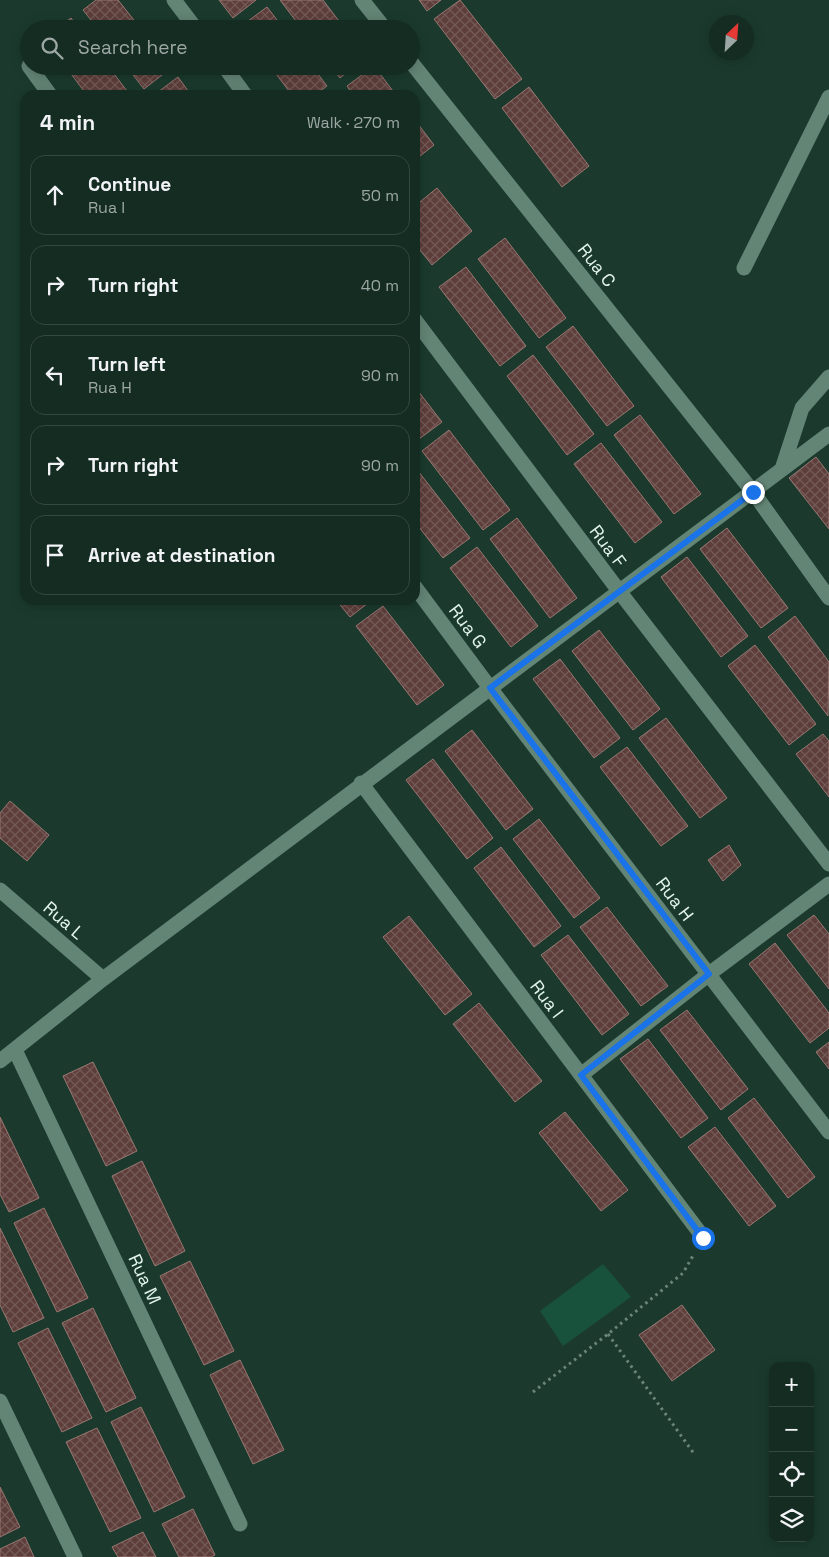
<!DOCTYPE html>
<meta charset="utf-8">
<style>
:root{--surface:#142c22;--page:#21382f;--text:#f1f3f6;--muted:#9da7a5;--line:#334840}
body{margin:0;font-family:"Space Grotesk",sans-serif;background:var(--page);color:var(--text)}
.controls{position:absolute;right:15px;bottom:15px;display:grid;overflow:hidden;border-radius:10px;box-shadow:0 2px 12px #0003}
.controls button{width:45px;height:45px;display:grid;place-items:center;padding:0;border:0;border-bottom:1px solid var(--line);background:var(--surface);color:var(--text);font:25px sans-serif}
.compass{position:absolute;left:709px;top:15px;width:45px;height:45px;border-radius:50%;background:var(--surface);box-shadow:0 2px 12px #0003;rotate:25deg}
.stop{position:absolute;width:15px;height:15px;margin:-11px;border:4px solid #1a73e8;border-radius:50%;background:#fff}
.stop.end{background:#1a73e8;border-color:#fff;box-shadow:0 1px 5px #0008}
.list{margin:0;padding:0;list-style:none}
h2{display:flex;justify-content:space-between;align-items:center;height:65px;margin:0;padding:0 20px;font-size:21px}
h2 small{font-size:16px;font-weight:400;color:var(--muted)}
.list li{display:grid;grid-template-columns:32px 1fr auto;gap:15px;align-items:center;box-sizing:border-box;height:80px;margin:0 10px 10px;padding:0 10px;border:1px solid var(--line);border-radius:15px}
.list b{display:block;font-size:19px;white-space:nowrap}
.list p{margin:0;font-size:16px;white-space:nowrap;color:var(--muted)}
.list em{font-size:16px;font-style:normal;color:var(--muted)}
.icon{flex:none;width:28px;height:28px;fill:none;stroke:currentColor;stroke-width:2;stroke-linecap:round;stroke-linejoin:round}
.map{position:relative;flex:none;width:829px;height:1557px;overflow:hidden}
.search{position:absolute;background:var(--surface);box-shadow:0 2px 12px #0003;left:20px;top:20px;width:400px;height:55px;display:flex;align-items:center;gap:12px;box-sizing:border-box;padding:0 18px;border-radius:28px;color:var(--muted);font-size:19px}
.panel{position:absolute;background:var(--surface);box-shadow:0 2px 12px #0003;left:20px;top:90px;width:400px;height:515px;border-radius:15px}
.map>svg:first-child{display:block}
.grass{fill:#18523d}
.building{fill:url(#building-cross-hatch);stroke:#9a7772}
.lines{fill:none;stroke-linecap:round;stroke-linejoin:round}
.path{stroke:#6c857a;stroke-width:3;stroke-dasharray:2.5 4;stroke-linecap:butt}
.minor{stroke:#638575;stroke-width:15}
.route{stroke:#1a73e8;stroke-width:6}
.labels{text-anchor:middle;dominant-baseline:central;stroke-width:4.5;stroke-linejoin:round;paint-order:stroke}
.street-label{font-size:18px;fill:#e3f5ec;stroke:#1b3a2d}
</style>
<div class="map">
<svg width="829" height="1557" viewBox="0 0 829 1557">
<defs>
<pattern id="building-cross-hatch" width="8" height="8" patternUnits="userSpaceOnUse" patternTransform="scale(1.25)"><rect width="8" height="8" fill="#5d3e3a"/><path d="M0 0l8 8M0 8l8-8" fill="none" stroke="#745a57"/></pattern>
</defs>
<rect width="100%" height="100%" fill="#1b3a2d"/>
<path class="grass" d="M603 1264 631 1297 563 1346 540 1311Z"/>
<path class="building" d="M96 0H118L141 29H98L83 10Z
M219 0H256L233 18Z
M280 0H323L345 29H302Z
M419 0H441L427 11Z
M460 0 522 79 495 99 434 19Z
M267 7 284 29H241L240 27Z
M71 18 79 29H56Z
M65 66H108L130 95H87Z
M126 66H169L171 68 144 89Z
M270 66H312L327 86 315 95H292Z
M331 66H354L340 78Z
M374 66 396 95H353L347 86Z
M178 77 191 95H154Z
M529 87 589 166 562 187 502 108Z
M415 120 434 145 415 160Z
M437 188 472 231 432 265 415 244V206Z
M505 238 566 318 539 338 478 259Z
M466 267 526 346 500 366 439 287Z
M573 326 634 406 607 426 546 347Z
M533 355 594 434 567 455 507 376Z
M415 387 442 422 415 442Z
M640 415 701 494 674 514 614 435Z
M449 430 510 510 483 530 422 451Z
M601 443 662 522 635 543 574 464Z
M816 457 829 474V529L789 478Z
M415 467 470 538 443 558 415 522Z
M517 518 577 598 550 618 490 539Z
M727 528 788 608 761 628 700 549Z
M477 547 538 626 511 647 450 568Z
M687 557 748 636 721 657 661 577Z
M336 600H372L350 617Z
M383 606 444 685 417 705 356 626Z
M795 616 829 662 828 716 768 637Z
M599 630 660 709 633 730 572 651Z
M755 645 816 724 789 745 728 666Z
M560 659 620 738 594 758 533 679Z
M666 718 727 798 700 818 639 738Z
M472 730 533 809 506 830 445 751Z
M823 734 829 741V797L796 754Z
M627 747 688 826 661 846 600 767Z
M433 759 493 838 467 859 406 780Z
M10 801 49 835 27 861 0 838V813Z
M539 819 600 898 574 918 513 839Z
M729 845 741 865 723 881 708 860Z
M501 847 561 926 534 947 474 868Z
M607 907 668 986 641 1006 580 927Z
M814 915 829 934V989L787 935Z
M409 916 472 994 445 1015 383 937Z
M568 935 629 1014 602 1035 541 955Z
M775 943 829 1013V1028L810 1043 749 964Z
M479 1003 542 1081 515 1102 453 1024Z
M687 1010 748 1089 721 1110 660 1030Z
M648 1039 708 1118 681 1138 620 1059Z
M829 1042V1069L816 1052Z
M93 1062 137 1151 106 1166 63 1076Z
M754 1098 815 1177 788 1198 728 1118Z
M565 1112 628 1190 601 1211 539 1133Z
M0 1117 39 1198 9 1212 0 1194Z
M715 1127 776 1206 749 1226 688 1147Z
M142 1161 185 1251 155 1266 112 1176Z
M44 1208 88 1298 57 1312 14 1223Z
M0 1228 44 1318 13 1332 0 1305Z
M190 1261 234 1351 204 1365 160 1276Z
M682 1305 715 1350 672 1381 639 1335Z
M93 1308 136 1398 106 1412 62 1323Z
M48 1328 92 1418 62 1432 18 1343Z
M240 1360 284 1450 253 1464 210 1375Z
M141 1407 185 1497 154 1512 111 1422Z
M97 1428 141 1518 110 1532 66 1442Z
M0 1487 20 1527 0 1537Z
M193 1509 215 1555 211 1557H179L162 1524Z
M143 1532 156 1557H118L112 1547Z
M25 1537 34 1557H0V1549Z"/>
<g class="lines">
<path class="path" d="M608 1334 695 1455
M533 1392 608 1334 683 1273 694 1254"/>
<path class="minor" d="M174 0 196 29
M362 0 385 29
M411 62 753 492 829 598
M29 66 50 95
M224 66 245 95
M744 268 829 97
M415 320 619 591 829 864
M782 469 802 408 829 377
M415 587 490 688 829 1132
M361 783 703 1237
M0 890 103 979
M15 1050 240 1524
M0 1061 103 979 829 434
M581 1075 709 974 829 884
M0 1401 75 1557"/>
</g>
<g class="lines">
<path class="route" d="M703 1238 581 1075 709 974 490 688 753 492"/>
</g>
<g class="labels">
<g class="street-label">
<text transform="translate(597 265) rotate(52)">Rua C</text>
<text transform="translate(608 546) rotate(53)">Rua F</text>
<text transform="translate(468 626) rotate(53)">Rua G</text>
<text transform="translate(675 899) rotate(53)">Rua H</text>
<text transform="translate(64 920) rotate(41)">Rua L</text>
<text transform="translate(547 999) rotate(53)">Rua I</text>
<text transform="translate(145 1279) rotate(65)">Rua M</text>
</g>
</g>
</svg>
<div class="controls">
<button>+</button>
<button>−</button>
<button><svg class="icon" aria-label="locate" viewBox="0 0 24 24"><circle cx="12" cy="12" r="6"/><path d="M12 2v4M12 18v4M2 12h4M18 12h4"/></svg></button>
<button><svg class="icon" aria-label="layers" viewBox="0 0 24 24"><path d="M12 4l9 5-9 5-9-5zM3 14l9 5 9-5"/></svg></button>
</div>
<svg class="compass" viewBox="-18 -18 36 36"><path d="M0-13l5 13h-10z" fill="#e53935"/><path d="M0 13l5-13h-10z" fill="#9da7a5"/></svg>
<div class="stop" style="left:703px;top:1238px"></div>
<div class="stop end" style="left:753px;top:492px"></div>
<div class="search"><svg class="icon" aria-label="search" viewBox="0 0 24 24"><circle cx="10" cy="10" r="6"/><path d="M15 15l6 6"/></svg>Search here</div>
<section class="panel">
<h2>4 min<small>Walk · 270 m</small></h2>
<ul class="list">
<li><svg class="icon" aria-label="ahead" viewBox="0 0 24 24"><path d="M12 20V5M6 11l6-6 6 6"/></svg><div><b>Continue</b><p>Rua I</p></div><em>50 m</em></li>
<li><svg class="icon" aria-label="right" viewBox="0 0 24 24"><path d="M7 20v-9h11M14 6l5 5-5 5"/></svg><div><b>Turn right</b></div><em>40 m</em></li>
<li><svg class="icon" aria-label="left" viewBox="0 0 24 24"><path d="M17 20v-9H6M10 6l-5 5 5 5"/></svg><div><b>Turn left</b><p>Rua H</p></div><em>90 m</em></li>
<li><svg class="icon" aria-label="right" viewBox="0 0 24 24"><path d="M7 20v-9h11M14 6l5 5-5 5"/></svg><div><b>Turn right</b></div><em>90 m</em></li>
<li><svg class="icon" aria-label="arrive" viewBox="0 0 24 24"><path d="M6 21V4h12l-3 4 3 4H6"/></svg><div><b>Arrive at destination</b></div></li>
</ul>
</section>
</div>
